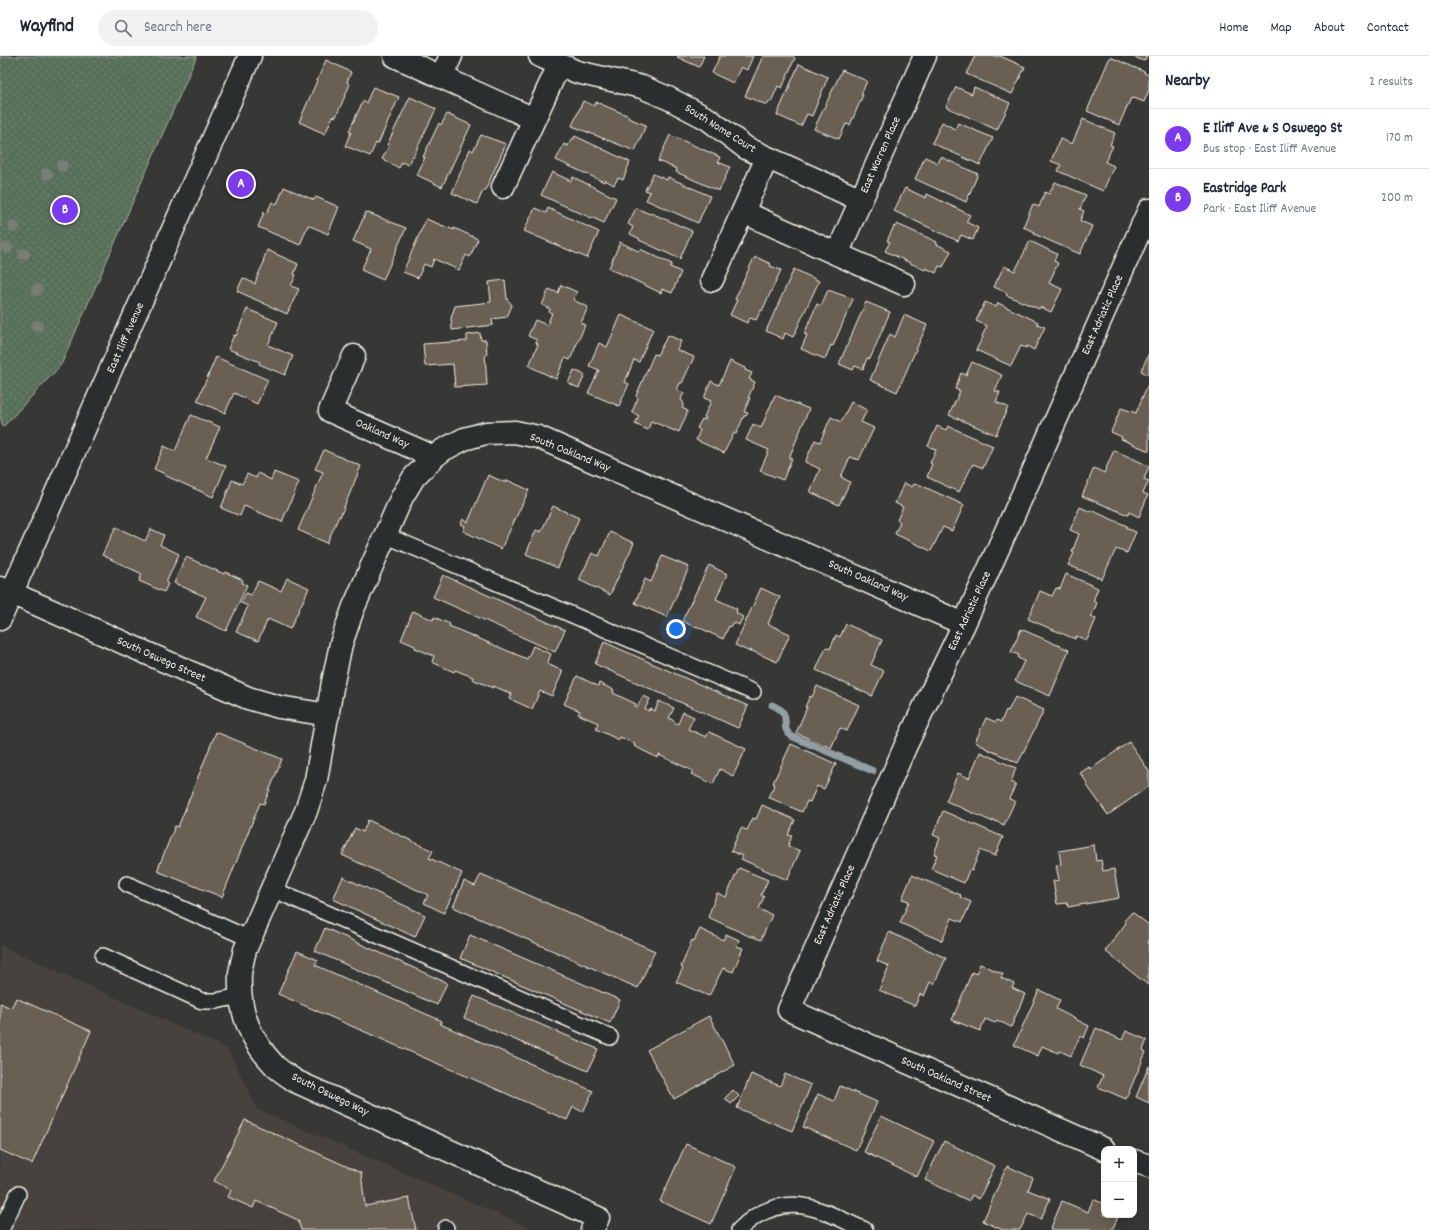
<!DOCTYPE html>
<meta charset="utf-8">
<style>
:root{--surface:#fff;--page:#f2f2f3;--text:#1f2937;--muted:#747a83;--line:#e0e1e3;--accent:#7c3aed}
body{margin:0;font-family:Dekko,sans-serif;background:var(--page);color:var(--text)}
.controls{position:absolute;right:12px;bottom:12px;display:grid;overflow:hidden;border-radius:8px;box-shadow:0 4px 16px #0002}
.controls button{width:36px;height:36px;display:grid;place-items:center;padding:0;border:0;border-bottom:1px solid var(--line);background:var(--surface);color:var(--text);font:20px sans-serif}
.you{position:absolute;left:676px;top:573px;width:14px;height:14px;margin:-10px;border:3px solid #fff;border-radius:50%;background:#1a73e8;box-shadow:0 0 0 6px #1a73e833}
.badge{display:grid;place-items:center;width:26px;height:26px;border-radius:50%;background:var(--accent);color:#fff;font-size:13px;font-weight:700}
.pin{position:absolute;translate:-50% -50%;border:2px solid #fff;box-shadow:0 1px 4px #0006}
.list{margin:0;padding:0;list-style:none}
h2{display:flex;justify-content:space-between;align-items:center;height:52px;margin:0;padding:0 16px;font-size:17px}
h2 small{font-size:13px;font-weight:400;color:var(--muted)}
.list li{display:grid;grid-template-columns:26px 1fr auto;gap:12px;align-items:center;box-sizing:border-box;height:60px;padding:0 16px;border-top:1px solid var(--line)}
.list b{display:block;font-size:15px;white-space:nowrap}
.list p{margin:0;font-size:13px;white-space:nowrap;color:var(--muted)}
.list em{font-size:13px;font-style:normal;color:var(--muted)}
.icon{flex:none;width:22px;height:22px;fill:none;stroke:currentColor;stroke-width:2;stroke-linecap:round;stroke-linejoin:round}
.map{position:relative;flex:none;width:1149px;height:1174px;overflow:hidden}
header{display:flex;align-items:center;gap:24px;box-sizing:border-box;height:56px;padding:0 20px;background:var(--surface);border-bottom:1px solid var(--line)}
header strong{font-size:19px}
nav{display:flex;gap:22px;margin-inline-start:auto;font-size:14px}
.search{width:280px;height:36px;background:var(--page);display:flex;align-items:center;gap:10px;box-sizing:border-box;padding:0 14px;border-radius:22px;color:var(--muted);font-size:15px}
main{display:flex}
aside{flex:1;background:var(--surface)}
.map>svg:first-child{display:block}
.built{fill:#47433e}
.grass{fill:url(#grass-dots);stroke:#a6b0a1}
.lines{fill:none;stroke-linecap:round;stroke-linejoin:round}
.stream{stroke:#949fa4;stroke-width:7}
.building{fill:#6b5e52;stroke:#f4f1e8}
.lane-casing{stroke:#f4f1e8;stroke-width:18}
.street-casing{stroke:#f4f1e8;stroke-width:25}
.primary-casing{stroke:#f4f1e8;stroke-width:25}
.lane{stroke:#2a2d2e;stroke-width:15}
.street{stroke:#2a2d2e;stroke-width:22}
.primary{stroke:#2a2d2e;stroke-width:22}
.tree{fill:#787d74}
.labels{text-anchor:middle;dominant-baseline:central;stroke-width:3.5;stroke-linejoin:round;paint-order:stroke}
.street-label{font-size:12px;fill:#f4f1e8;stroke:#2a2d2e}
</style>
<header>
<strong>Wayfind</strong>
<div class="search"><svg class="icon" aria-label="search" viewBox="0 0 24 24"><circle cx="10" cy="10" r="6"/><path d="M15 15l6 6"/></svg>Search here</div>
<nav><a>Home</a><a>Map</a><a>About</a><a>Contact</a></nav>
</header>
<main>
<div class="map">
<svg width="1149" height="1174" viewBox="0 0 1149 1174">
<defs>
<pattern id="grass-dots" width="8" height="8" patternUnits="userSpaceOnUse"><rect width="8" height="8" fill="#596f5a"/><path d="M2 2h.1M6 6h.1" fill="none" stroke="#718472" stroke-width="1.8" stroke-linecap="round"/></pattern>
</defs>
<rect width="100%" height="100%" fill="#373735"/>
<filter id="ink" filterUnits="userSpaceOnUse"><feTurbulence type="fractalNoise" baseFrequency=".025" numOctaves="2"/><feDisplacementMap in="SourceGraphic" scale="8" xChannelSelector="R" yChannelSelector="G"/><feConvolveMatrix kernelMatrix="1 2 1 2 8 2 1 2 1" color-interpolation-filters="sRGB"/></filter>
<g filter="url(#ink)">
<path class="built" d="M0 889 228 993 257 1053 535 1174H0Z"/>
<path class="grass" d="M0 0H197L61 309 3 371 0 360Z"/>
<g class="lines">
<path class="stream" d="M772 649C775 650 778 652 781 654 790 663 780 671 791 680L873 715"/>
</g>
<path class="building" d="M678 0H704L699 11 677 1Z
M720 0H753L747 14 741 11 733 27 712 17Z
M763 0H793L795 2 782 32 778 30 771 46 769 45 767 49 745 40Z
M975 0H1000L1025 11 1012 38 966 18Z
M1131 0H1147L1144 5Z
M1110 1 1145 16 1144 17 1149 19V34L1144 46 1134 42 1133 43 1131 42 1119 69 1087 55Z
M326 4 351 16 347 26 350 28 336 61 333 60 325 78 299 66Z
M799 8 828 21 812 60 807 58 801 70 777 59Z
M842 14 867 25 861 39H863L850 69 846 68 839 83 814 73Z
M373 31 399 41 378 88 376 87 370 100 345 90 351 76 349 75 363 45 366 47Z
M956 31 972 38 974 31 1010 47 997 74 946 51Z
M410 41 436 53 413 101 412 100 408 109 402 106 399 112 382 103 389 90 387 89Z
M583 45 595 50 596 46 629 60 628 62 646 69 635 95 572 70Z
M447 58 471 69 442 131 417 119 425 101H423L439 67 441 69Z
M1083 63 1115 77 1110 89 1113 90 1105 106 1114 110 1103 135 1058 115 1061 109 1051 105 1060 83 1072 88Z
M942 66 955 73 958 67 993 82 980 109 932 87Z
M481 79 506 88 485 135H483L477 148 452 137 470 93 473 95Z
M670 79 720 101 718 106 730 111 719 135 676 116 677 113 658 105Z
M575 80 630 106 623 124 618 122 614 129 605 124 604 126 556 104 564 88 568 90 572 82 574 83Z
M925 101 938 107 941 101 978 118 966 146 915 123Z
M552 116 571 125 573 121 616 142 604 167 591 161V162L541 139Z
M653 118 667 124 668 121 710 140 698 167 646 144 650 136 645 134Z
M1055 126 1086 139 1080 153 1084 155 1080 165 1092 170 1080 198 1034 178 1035 176 1023 171 1033 148 1039 151 1045 136 1049 138Z
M284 131 314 144 316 141 339 151 328 178 308 169 300 189 258 171 264 156 267 157 272 146 277 148Z
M905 132 926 142 927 138 970 159 966 166 978 172 973 184 961 179 958 185 894 155Z
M535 152 546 157 548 152 599 176 587 202 524 175Z
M636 152 650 158 651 157 692 175 680 203 639 184 640 183 630 178 633 171 628 168Z
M366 156 406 172 383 224 361 214 371 193 353 185Z
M426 163 454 174V172L478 183 470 201 466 199 459 214 434 203 431 211 424 208 418 222 403 216Z
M897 168 937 186 936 188 951 195 943 211 939 210 936 217 926 212 925 214 885 195 890 186 887 185 894 170 895 171Z
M1030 185 1057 198 1054 205 1058 207 1049 227 1062 233 1051 256 1040 251 1039 253 1006 239 1007 237 994 231 1004 210 1015 215Z
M620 186 638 195 640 193 672 208 670 211 681 216 672 237 662 233 661 237 609 212Z
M267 194 298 208 294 218 296 219 291 230 299 233 287 258 237 235 243 222 255 228 257 221 264 206 263 205Z
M756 201 771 208 770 210 781 214 762 255 761 254 756 264 750 262 747 267 730 259 737 244 735 243 754 202 755 203Z
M794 213 819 225 793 281 785 277 783 283 766 275Z
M505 224 507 243 512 249 507 261 492 263 493 269 452 274 451 262 455 250 491 246 489 226Z
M561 229 577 236 573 244 588 251 581 267 585 269 570 304 565 302 556 323 529 310 538 288 536 287 537 284 528 280 535 264 547 269 552 257 549 256 550 253 542 249 549 233 558 237Z
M828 234 853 243 833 290 831 289 825 303 801 293 807 279 804 278 817 248 821 250Z
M866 246 890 256 870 303 867 302 863 313 855 310 853 314 839 308Z
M985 246 996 251 998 247 1038 266 1037 268 1045 271 1034 294 1027 290 1026 292 1021 290 1011 310 976 294 983 281 982 280 987 270 976 265Z
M247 253 278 266 268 289 293 300 285 319 259 308 260 306 228 293 234 279 236 280Z
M621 259 653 273 639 306 634 304 625 326 629 328 619 350 588 337 599 314 589 310 599 287 607 291Z
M904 259 927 269 897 336 870 324 890 278 895 281Z
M480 277 481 284H486L487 299H485L487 329 455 331 453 308 425 310 423 288 467 285V279Z
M668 279 681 285 677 294 694 301 682 327H680L677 334 684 337 681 343 684 348 682 352 688 355 679 376 675 374V375L651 365 648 374 635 368 639 360 632 356 638 342 636 340 654 298 657 299Z
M1149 297V319L1141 315Z
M216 301 268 324 257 348 234 337 225 357 197 345Z
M730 305 745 312V314L752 317 749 323 755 326 748 342H750L744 356 748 357 746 360H744L736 378 734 377 724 397 696 384 700 374 697 372 702 363 705 364 706 362 704 361 711 345 704 342 711 325 719 329Z
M972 306 1002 319 995 335 1000 336 996 346 1008 351 996 379 949 359 960 335 955 333 961 317 966 319Z
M574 314 585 319 579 332 568 327Z
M1147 330 1149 331V395L1121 383 1122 381 1111 376 1121 352 1136 357Z
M775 339 809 353 789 402H792L783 424 760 415 769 394 746 384 753 368 761 372Z
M851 346 867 354 861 366 874 372 859 404 850 401 841 421 850 426 839 449 810 436 820 413 805 406 815 384 820 386 831 361 841 366Z
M191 359 220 371 206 402 226 410 213 441 164 419 165 418 154 413 164 390 175 395Z
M937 370 946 374 948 370 993 390 983 412 973 408 959 436 927 421 932 408 930 407 936 394 928 390Z
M324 394 361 410 340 461 339 460 327 487 298 474 323 416 315 413Z
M1114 394 1149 410 1144 423 1149 425 1143 437 1148 439 1139 461 1129 456 1128 459 1082 440 1094 412 1104 417Z
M274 416 299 426 282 466 244 450 240 460 221 452 232 424 242 428 247 418 256 422 258 417 271 424Z
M488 419 506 427 507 424 529 434 501 493 463 475 465 470 461 468 463 463 468 466Z
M904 427 912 431 914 428 917 429 918 428 964 449 952 475 943 471 931 495 895 478 900 466 897 464 903 451 895 447Z
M553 450 579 462 558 512 526 498 536 474 541 476Z
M1080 451 1091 456V454L1127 470 1126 472 1136 476 1127 497 1116 493 1102 523 1068 509 1074 497 1072 496 1079 478 1070 474Z
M116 471 145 485 151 473 164 479 160 489 179 498 166 527 168 528 164 536 139 525 142 518 102 499Z
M610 476 634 487 610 539 579 524 592 497 599 500Z
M662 500 689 511 667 561 635 547 645 523 651 526Z
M186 501 224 518 225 516 243 524 242 527 247 529 226 575 196 561 206 541 174 527Z
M709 509 727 518 716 543 737 553 736 557 743 561 739 569 733 566 730 571 729 570 723 583 696 570 695 571 682 565Z
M1066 518 1098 532 1093 545 1097 547 1091 561 1096 563 1087 584 1076 580 1075 583 1028 563 1040 535 1052 540 1056 532 1060 533Z
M443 519 565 574 555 596 433 541Z
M287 522 309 532 290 573 268 563 258 585 236 576 248 550 241 547 246 537 251 539 258 525 281 535Z
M761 532 780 541 768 568 790 578 777 606 750 594V596L735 589Z
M413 555 433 564 434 561 450 568 449 570 527 603 533 590 551 598 547 608 563 615 552 640 540 635 532 653 510 643 512 638 493 630V632L472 623 473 621 455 614 454 616 432 606 434 600 415 592V590L401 584Z
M846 568 882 584 871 609 884 615 872 640 816 614 826 591 830 593 836 579 840 581Z
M1021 573 1069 594 1050 640 1015 625 1024 605 1018 602 1019 599 1011 596Z
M604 586 748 650 738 672 595 608Z
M577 620 598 630 599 627 614 634 613 637 636 648 635 650 637 651 643 640 650 643 645 653 649 655 650 653 655 655 659 645 674 652 669 662 674 665V666L678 668 683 656 694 661 688 673 706 681 709 676 746 693 733 720 720 713 713 728 691 718 693 715 659 699 658 702 634 690 635 688 620 681 619 684 596 673 598 667 578 658 580 655 564 648Z
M817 630 859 649 847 675 840 672 831 692 796 677 807 651H805L810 640 812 641Z
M1015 641 1044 654 1018 707 985 692V691L975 686 986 662 996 666 997 664 1001 666 1006 654 1008 655Z
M216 676 282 703 264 748 260 747 222 841 157 815 175 770 178 771Z
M1129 686 1149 715V730L1108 759 1086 728H1088L1080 717 1089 711 1091 713Z
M791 688 836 708 824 733 817 730 810 746 807 745 802 756 768 741 775 728 773 727Z
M980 696 1016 712 1011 726 1016 728 1009 743 1015 745 1004 769 993 764V766L946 745 958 717 969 722Z
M762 749 795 764 788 779 792 780 788 790 800 795 787 824 741 803 743 800 731 795 741 772 747 774 753 762 756 763Z
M943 755 1003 781 995 800 980 794 972 815 969 814 964 827 931 813 937 799 934 798 940 782 933 779Z
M368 764 433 795 429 802 462 817 444 857 424 847 428 839 342 799 355 772 363 776Z
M1094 789 1096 805 1101 804 1103 815 1114 813 1119 842 1068 851 1067 847 1057 848 1053 825 1059 824 1056 809 1061 808 1059 795Z
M739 812 768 824 761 839 764 841 759 853 772 859 761 884 751 880V881L708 861 717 837 726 841Z
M481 818 655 895 638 932 453 851 464 825 475 830Z
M912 819 961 839 960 841 971 846 962 866 952 862 942 885 900 867 909 845 902 843Z
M343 821 425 859 415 881 333 843Z
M1132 856 1149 869 1148 929 1105 895 1126 867 1124 865Z
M325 872 447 927 437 949 315 895Z
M700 873 723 884 726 878 739 884 736 890 743 892 733 916 723 912 709 940 676 926 683 912 681 911 692 884 694 885Z
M889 876 946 902 934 928 930 926 924 940 920 938 915 950 879 934 889 910 877 905Z
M470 879 620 944 610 967 460 902Z
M297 895 318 904 315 909 442 965 440 968 593 1035 583 1056 573 1051 567 1064 278 938Z
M980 908 1003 918 1001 922 1014 928 1012 932 1025 938 1011 971 997 964 995 967 985 963 980 975 952 964 972 916 976 918Z
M1039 934 1060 944 1056 953 1089 970 1084 982 1080 980 1071 1000 1060 995 1058 997 1042 990 1038 1000 1014 989Z
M474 940 598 993 588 1015 464 962Z
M16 942 91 975 32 1108 0 1094V947L11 952Z
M709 960 735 1009 674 1043 647 994Z
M1096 972 1122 984 1126 975 1147 984 1143 994 1146 996 1126 1043 1098 1031 1103 1020 1080 1009Z
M1149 1010V1047L1136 1041Z
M751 1018 780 1030 785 1018 811 1029 792 1075 737 1052Z
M840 1030 877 1046 856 1094 803 1071 818 1038 834 1045Z
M733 1034 739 1040 731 1048 725 1042Z
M881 1060 934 1085 917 1121 864 1096Z
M245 1064 361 1117 365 1150 409 1142 416 1174H301L298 1164 256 1145 253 1152 228 1141 231 1134 214 1125Z
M944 1085 995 1110 979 1143 972 1139 969 1145 925 1124Z
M686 1088 736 1111 711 1168 660 1145Z
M1007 1110 1033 1122 1028 1134 1050 1143 1041 1163 1028 1158 1020 1174H1003L983 1165Z
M1093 1143 1104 1148V1159H1119L1112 1174H1050L1062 1145 1088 1156Z"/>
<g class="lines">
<defs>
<path id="lane" d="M385 479 753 636
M127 828 250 883
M272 833 610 981
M103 900 202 945H216L240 940
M446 1172V1174
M1 1174 18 1138
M739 1174C744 1169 750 1164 756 1160 797 1136 826 1157 865 1174"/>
<path id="street" d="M395 0 534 63
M540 0 577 16 642 31 668 42 708 63 746 92 861 144
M441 21 451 0
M503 131 559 9
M743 156 904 228
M837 198 925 0
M712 224 767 102
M354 300 330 355 434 401
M0 532 248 642 279 651 328 659
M1104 1093 789 954 906 689 964 568 1031 420 1149 154
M1134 1105 1149 1110
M592 1174 598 1162 295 1025C289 1020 281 1016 275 1010 250 984 238 955 240 918 241 910 243 902 245 894L306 755 316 724 333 626 341 588 353 553 402 441 414 421 434 401 443 394 464 383 486 377 515 376 538 381 964 568"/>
<path id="primary" d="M0 563 250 0"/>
</defs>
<use href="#lane" class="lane-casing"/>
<use href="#street" class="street-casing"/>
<use href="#primary" class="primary-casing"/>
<use href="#lane" class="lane"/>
<use href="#street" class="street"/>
<use href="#primary" class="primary"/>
</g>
<g class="tree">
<circle cx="62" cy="110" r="6"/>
<circle cx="47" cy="118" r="6"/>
<circle cx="14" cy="171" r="6"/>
<circle cx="7" cy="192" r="6"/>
<circle cx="24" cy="198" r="6"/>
<circle cx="37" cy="234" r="6"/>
<circle cx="37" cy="270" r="6"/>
</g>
</g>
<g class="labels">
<g class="street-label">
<text transform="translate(720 73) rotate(32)">South Nome Court</text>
<text transform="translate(881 99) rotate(-66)">East Warren Place</text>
<text transform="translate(1103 259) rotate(-66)">East Adriatic Place</text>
<text transform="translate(126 282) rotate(-66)">East Iliff Avenue</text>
<text transform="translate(382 378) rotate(24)">Oakland Way</text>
<text transform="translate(570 397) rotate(22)">South Oakland Way</text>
<text transform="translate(868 525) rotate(24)">South Oakland Way</text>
<text transform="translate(970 555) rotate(-65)">East Adriatic Place</text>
<text transform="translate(161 604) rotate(24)">South Oswego Street</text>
<text transform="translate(835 849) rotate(-66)">East Adriatic Place</text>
<text transform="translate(946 1024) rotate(24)">South Oakland Street</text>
<text transform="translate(330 1039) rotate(26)">South Oswego Way</text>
</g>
</g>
</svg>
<div class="controls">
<button>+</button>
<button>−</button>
</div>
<div class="you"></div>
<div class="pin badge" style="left:241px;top:128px">A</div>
<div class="pin badge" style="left:65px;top:154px">B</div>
</div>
<aside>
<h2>Nearby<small>2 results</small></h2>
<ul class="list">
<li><span class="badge">A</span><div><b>E Iliff Ave &amp; S Oswego St</b><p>Bus stop · East Iliff Avenue</p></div><em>170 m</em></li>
<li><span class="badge">B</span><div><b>Eastridge Park</b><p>Park · East Iliff Avenue</p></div><em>200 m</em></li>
</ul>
</aside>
</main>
